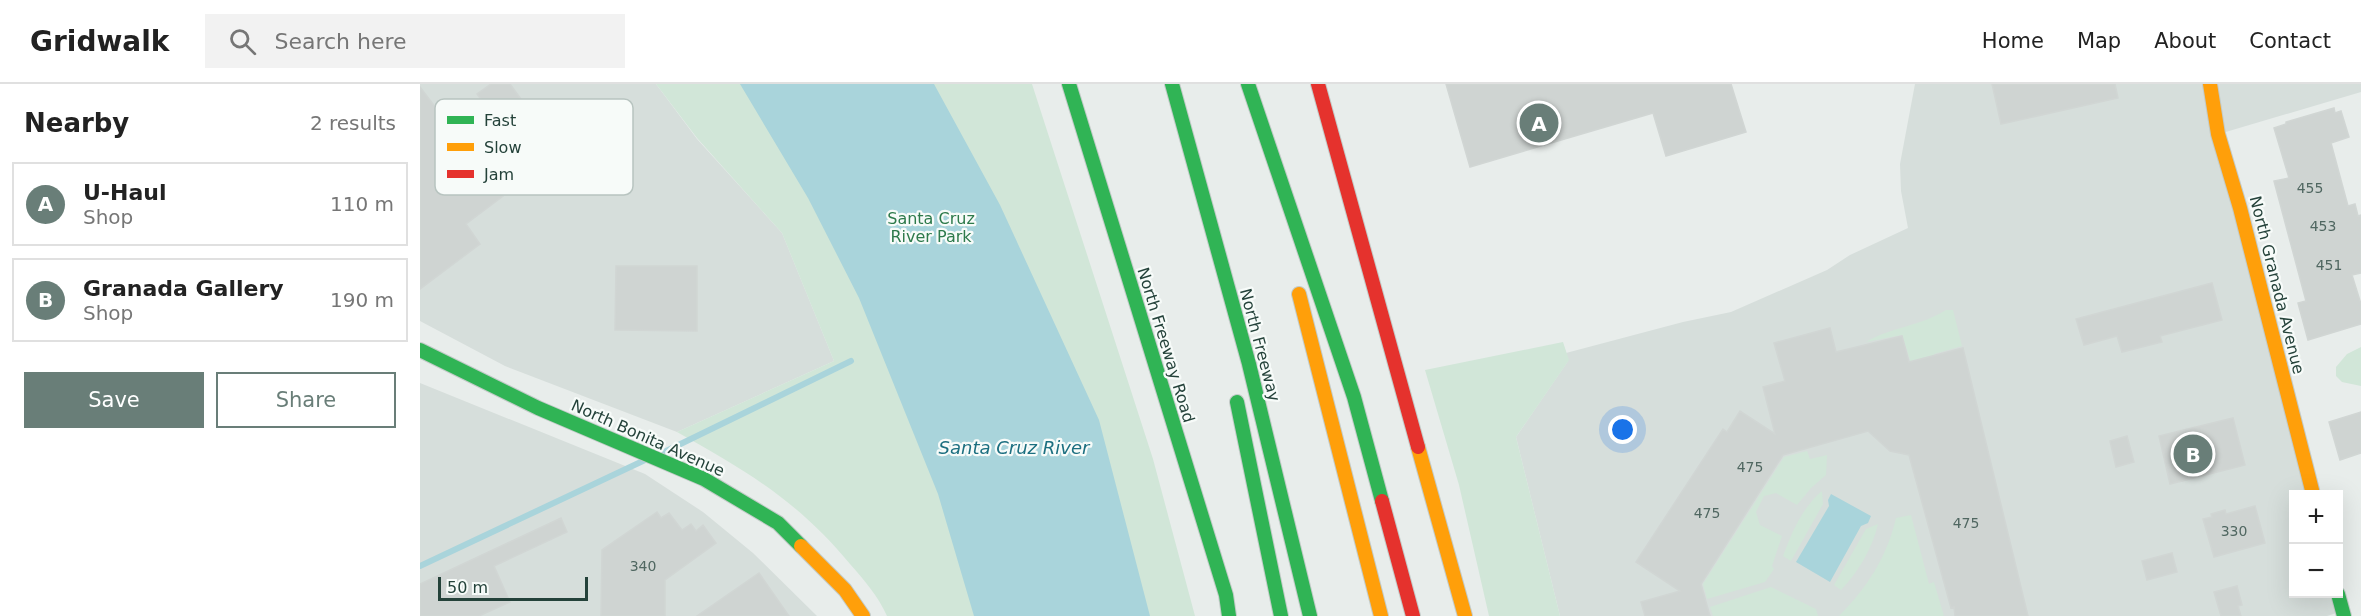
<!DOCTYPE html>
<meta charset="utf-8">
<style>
:root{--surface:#fff;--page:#f2f2f2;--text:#222;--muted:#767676;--line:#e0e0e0;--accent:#697e78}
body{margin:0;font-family:"DejaVu Sans",sans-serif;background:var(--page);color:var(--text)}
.controls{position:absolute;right:18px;bottom:18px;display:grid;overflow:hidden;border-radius:0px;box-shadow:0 6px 24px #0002}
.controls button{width:54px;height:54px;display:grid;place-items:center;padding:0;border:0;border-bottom:2px solid var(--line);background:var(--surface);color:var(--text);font:30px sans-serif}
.scale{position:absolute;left:18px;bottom:15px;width:150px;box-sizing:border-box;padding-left:6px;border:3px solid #24423a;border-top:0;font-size:16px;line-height:21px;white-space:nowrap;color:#24423a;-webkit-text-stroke:4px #f7fbf9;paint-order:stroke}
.you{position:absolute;left:1203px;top:346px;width:21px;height:21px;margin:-15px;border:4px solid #fff;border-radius:50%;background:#1a73e8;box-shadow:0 0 0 9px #1a73e833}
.badge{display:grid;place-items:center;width:39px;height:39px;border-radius:50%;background:var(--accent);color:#fff;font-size:20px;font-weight:700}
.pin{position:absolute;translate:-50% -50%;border:3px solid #fff;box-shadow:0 2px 6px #0006}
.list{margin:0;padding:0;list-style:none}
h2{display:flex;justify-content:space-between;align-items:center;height:78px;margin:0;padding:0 24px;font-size:26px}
h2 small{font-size:20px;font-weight:400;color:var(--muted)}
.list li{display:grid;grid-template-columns:39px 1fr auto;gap:18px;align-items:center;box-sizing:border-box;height:84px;margin:0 12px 12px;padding:0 12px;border:2px solid var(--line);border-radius:0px}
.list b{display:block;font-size:22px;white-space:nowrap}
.list p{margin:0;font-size:20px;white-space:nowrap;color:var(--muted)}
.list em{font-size:20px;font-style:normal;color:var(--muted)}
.actions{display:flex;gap:12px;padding:18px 24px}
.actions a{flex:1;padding:14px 0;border:2px solid var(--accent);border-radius:0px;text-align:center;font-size:21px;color:var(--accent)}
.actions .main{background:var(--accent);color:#fff}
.icon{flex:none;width:33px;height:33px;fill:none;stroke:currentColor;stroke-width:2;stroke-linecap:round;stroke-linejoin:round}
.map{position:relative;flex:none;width:1941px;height:532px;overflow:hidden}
header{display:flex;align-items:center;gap:36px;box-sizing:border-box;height:84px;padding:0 30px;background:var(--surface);border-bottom:2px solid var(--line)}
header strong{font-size:28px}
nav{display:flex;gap:33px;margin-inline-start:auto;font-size:21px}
.search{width:420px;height:54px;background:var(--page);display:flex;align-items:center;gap:15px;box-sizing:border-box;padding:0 21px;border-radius:0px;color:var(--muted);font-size:22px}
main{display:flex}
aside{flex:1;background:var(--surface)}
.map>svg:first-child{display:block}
.built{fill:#d6dedb}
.green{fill:#d1e6d8}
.water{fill:#a9d4db}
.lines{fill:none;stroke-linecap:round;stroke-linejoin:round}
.stream{stroke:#a9d4db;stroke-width:6}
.building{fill:#cfd4d2;stroke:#d1d6d4;stroke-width:1.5}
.fast-casing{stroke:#c3cbc8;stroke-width:16}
.slow-casing{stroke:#c3cbc8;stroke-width:16}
.jam-casing{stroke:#c3cbc8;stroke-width:16}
.fast{stroke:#30b455;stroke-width:14}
.slow{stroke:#ff9f0a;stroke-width:14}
.jam{stroke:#e5322d;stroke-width:14}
.labels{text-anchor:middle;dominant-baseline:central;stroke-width:4.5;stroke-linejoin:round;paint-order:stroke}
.number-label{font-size:14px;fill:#506761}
.park-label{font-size:16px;fill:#2d7a4b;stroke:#f7fbf9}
.street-label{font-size:16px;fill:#24423a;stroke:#f7fbf9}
.water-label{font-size:18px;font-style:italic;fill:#1c6f80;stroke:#f7fbf9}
.key{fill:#f7fbf9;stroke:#b8c4c0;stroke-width:1.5}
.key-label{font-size:16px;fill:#24423a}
</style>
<header>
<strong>Gridwalk</strong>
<div class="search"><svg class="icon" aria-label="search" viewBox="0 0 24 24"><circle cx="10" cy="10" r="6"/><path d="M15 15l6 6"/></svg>Search here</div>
<nav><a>Home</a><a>Map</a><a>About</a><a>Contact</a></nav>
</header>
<main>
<aside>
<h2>Nearby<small>2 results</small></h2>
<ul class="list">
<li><span class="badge">A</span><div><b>U-Haul</b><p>Shop</p></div><em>110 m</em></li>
<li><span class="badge">B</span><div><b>Granada Gallery</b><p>Shop</p></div><em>190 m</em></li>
</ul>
<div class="actions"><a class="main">Save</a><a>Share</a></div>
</aside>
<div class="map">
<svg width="1941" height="532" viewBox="0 0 1941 532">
<rect width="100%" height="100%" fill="#e8edeb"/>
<path class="built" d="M0 0H236L277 55 362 149 414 277 257 348 85 282 0 237Z
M1495 0H1941V8L1799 50 1893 410H1874V510H1918L1923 527 1907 532H1140L1096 353 1148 277 1146 269 1263 238 1311 228 1407 186 1430 171 1488 144 1481 107 1480 80Z
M0 299 225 390 283 428 333 469 397 532H0Z"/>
<path class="green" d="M236 0H612L733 375 775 532H467C458 512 445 497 430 480 379 418 327 387 257 348L414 277 362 149 277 54Z
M1526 226H1533L1542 262 1514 270 1515 275 1492 282 1482 251 1446 258C1471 243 1501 242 1526 226Z
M1143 258 1149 276 1096 353 1140 532H1069L1039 401 1005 286Z
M1941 263V302L1922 298 1916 292V283L1927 270Z
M1387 367 1390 375 1407 371 1406 391 1391 404 1377 421 1356 409 1344 412 1336 428 1340 441 1362 452 1352 482 1354 485 1345 498 1287 515 1283 500 1364 373Z
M1402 407 1403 420 1371 477 1363 472C1372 448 1382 424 1402 407Z
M1491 431 1509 500 1514 498 1524 532H1419C1447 504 1467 473 1476 434Z
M1458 440C1452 465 1439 487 1421 506L1414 501 1446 445Z
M1351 503 1396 525 1398 532H1293L1290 523Z"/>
<path class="water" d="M320 0H514L580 121 679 336 730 532H554L518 410 439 214 388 114Z
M1411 410 1451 432 1448 439 1441 442 1410 498 1376 478 1409 422 1408 416Z"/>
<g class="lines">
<path class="stream" d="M240 370 431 277
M0 482 225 376"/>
</g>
<path class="building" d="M71 0H90L109 26 83 45 57 10Z
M1026 0H1311L1326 48 1246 72 1233 29 1050 83Z
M1572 0H1695L1698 14 1581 40Z
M0 3 83 112 46 140 60 160 0 205Z
M1914 24 1915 29 1921 27 1929 53 1911 59 1928 122 1935 120 1938 132 1941 131V189L1932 191 1941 220V240L1888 256 1878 219 1886 217 1854 97 1869 94 1854 44 1866 40V38Z
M196 182H277V247L195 246Z
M1792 199 1802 236 1740 252 1742 258 1702 268 1697 252 1664 261 1656 235Z
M1410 244 1416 268 1482 252 1489 278 1543 264 1608 532H1535L1534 523 1531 524 1489 371 1470 367 1448 347 1363 371 1281 500 1290 532H1225L1221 518 1260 507 1216 478 1303 345 1307 348 1320 327 1355 350 1343 303 1365 297 1354 259Z
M1941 328V369L1920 376 1909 338Z
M1813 334 1825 381 1750 400 1739 352Z
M1707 352 1714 378 1696 383 1690 357Z
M1835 422 1845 459 1794 473 1783 435 1792 433 1791 430 1805 426 1806 430Z
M237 428 241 434 249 429 262 446 271 440 276 447 283 441 296 459 245 496V532H181L182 466Z
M141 434 147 448 74 482 90 518 59 532H0V500Z
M1752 469 1757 488 1727 496 1722 477Z
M339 489 369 532H277Z
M1817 502 1822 521 1818 522 1821 532H1801L1794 508Z"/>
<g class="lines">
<defs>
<path id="fast" d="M649 0 806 511 809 532
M752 0 829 280 890 532
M828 0 934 313 962 417
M0 266 118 324 284 395 358 439 381 462
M817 318 861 532
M1918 510 1924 532"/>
<path id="slow" d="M1790 0 1798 50 1820 124 1893 410
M879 210 961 532
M998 363 1045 532
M381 462 425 506 443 532"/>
<path id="jam" d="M898 0 998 363
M962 417 993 532"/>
</defs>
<use href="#fast" class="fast-casing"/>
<use href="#slow" class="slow-casing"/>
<use href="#jam" class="jam-casing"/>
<use href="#fast" class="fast"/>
<use href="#slow" class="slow"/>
<use href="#jam" class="jam"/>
</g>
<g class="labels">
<g class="number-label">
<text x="1890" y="104">455</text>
<text x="1903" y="142">453</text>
<text x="1909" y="181">451</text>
<text x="1330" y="383">475</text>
<text x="1287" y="429">475</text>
<text x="1546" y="439">475</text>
<text x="1814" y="447">330</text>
<text x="223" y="482">340</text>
</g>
<g class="park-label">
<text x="511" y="134">Santa Cruz<tspan x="511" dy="18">River Park</tspan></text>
</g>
<g class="street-label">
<text transform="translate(1857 201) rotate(76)">North Granada Avenue</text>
<text transform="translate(746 261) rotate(73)">North Freeway Road</text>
<text transform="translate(840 261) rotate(75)">North Freeway</text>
<text transform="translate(228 354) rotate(24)">North Bonita Avenue</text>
</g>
<g class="water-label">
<text x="594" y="363">Santa Cruz River</text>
</g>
</g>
<rect x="15" y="15" width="198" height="96" rx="9" class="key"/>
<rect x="27" y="32" width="27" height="8" fill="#30b455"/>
<rect x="27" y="59" width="27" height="8" fill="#ff9f0a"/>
<rect x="27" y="86" width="27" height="8" fill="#e5322d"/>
<g class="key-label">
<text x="64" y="42">Fast</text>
<text x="64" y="69">Slow</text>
<text x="64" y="96">Jam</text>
</g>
</svg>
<div class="controls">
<button>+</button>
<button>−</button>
</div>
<div class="scale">50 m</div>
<div class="you"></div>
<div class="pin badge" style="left:1119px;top:39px">A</div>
<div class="pin badge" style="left:1773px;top:370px">B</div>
</div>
</main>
